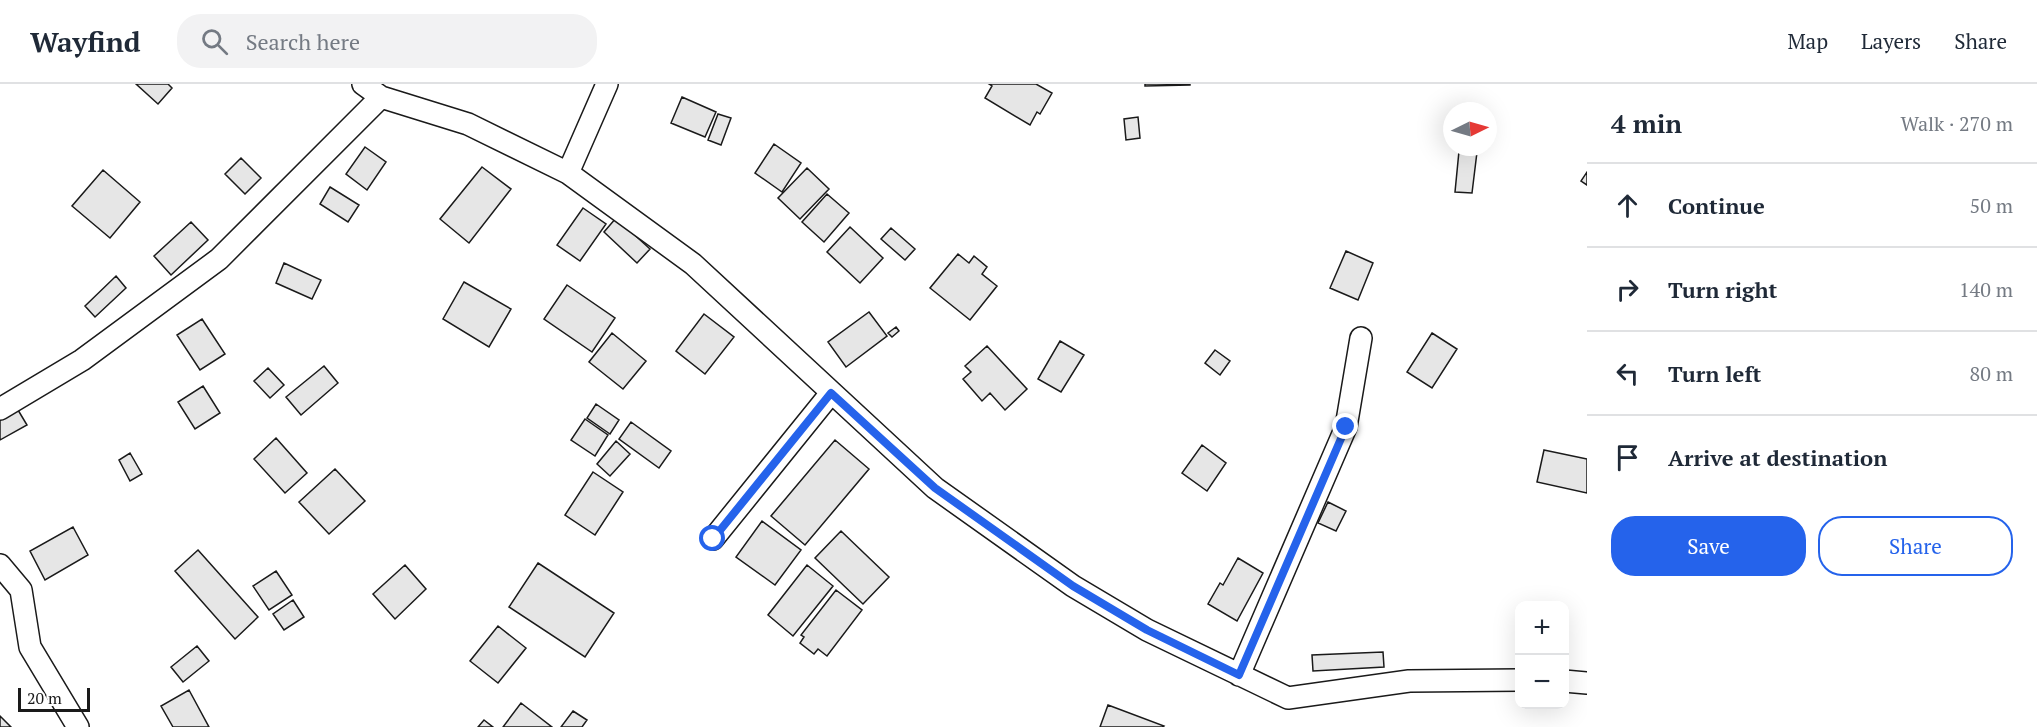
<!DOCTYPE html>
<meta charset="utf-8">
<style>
:root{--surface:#fff;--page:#f2f2f3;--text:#1f2937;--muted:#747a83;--line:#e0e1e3;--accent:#2563eb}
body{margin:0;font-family:"PT Serif",serif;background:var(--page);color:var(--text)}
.controls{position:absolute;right:18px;bottom:18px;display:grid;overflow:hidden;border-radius:12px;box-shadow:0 6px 24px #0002}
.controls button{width:54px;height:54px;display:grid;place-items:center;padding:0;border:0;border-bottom:2px solid var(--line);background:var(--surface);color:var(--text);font:30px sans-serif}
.compass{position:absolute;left:1443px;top:18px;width:54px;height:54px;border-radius:50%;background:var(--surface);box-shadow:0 6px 24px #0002;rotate:85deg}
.scale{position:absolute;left:18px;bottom:15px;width:72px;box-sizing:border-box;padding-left:6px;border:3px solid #1a1a1a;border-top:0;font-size:16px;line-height:21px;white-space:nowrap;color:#1a1a1a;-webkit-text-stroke:4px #fff;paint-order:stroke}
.stop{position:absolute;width:18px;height:18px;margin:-14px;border:4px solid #2563eb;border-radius:50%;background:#fff}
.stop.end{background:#2563eb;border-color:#fff;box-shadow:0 2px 6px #0008}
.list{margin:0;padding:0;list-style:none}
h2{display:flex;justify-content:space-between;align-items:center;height:78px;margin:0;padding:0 24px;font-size:26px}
h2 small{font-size:20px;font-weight:400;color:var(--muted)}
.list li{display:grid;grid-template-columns:39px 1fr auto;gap:18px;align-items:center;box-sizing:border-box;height:84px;padding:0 24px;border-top:2px solid var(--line)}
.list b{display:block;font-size:22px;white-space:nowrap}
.list em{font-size:20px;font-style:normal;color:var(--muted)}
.actions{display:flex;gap:12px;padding:18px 24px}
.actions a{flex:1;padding:14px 0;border:2px solid var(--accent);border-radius:24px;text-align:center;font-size:21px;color:var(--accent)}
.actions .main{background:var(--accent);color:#fff}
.icon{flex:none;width:33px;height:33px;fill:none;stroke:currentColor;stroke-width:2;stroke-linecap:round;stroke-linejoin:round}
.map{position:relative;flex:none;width:1587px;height:643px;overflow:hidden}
header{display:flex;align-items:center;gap:36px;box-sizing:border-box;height:84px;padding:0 30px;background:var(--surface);border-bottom:2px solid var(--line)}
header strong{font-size:28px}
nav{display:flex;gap:33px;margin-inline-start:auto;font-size:21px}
.search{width:420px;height:54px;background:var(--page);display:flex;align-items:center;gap:15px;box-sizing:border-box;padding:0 21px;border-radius:24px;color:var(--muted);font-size:22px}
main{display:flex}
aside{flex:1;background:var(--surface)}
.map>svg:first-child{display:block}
.building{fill:#e6e6e6;stroke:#1a1a1a;stroke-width:1.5}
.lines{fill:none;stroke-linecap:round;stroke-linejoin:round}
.street-casing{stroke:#1a1a1a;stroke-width:24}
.street{stroke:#fff;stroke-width:21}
.route{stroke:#2563eb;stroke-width:8}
</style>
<header>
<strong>Wayfind</strong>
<div class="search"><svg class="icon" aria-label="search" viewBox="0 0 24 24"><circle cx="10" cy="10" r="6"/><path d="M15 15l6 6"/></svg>Search here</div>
<nav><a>Map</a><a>Layers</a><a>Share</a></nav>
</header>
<main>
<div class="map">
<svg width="1587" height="643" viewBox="0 0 1587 643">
<rect width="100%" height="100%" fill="#fff"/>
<path class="building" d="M136 0H168L172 4 158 20Z
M989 0H1036L1052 9 1040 30 1037 28 1030 41 985 14 992 2Z
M1145 0H1190V1L1145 2Z
M682 13 716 28 705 53 671 39Z
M718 30 731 34 721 61 708 56Z
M1138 33 1140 54 1126 56 1124 35Z
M774 60 801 79 782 108 755 89Z
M365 63 386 78 367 106 346 90Z
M1459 67 1477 68 1472 109 1455 108Z
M241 74 261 94 245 110 225 90Z
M482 83 511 105 469 159 440 135Z
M807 84 829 105 800 135 778 114Z
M103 86 140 118 110 154 72 122Z
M1587 88V101L1581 97Z
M330 103 359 121 348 138 320 120Z
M827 110 849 129 824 158 802 138Z
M583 124 606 140 580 177 557 161Z
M616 134 650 165 637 179 604 148Z
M191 138 208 156 171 191 154 172Z
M850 143 883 174 860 199 827 168Z
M891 144 915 165 905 176 881 155Z
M1346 167 1373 179 1358 216 1330 204Z
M958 170 969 179 974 172 987 183 982 190 997 202 970 236 930 204Z
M284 179 321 196 312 215 276 199Z
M116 192 126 204 95 233 85 222Z
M464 198 511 225 489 263 443 235Z
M567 201 615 234 592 268 544 235Z
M869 228 887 252 846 283 828 258Z
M704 230 734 253 705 290 676 267Z
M202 235 225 270 200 286 177 251Z
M896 243 899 247 892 253 888 249Z
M612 249 646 277 623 305 589 278Z
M1432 249 1457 265 1432 304 1407 288Z
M1060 257 1084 271 1061 308 1038 295Z
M987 262 1027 305 1005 326 990 309 982 317 963 295 971 288 965 282Z
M1215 266 1230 277 1220 291 1205 279Z
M324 282 338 299 301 331 286 313Z
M268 284 284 301 270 314 254 297Z
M203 302 220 329 195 345 178 318Z
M596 320 619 336 610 350 587 334Z
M18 326 27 341 0 356V336Z
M585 335 608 351 595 372 571 356Z
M631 338 671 367 659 384 619 355Z
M276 354 307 389 285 409 254 375Z
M835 356 869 385 805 461 771 432Z
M616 357 630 370 610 392 597 380Z
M1202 361 1226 379 1207 407 1182 389Z
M1544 366 1587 375V409L1537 398Z
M130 369 142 390 130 397 119 376Z
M335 385 365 417 329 450 299 418Z
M593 388 623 408 595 451 565 431Z
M1328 418 1346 427 1336 447 1318 439Z
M762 437 801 466 775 501 736 473Z
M73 443 88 471 45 496 30 467Z
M841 447 889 493 863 520 815 474Z
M198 466 258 533 235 555 175 487Z
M1238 474 1263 489 1237 537 1208 520 1220 499 1223 501Z
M538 479 614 529 585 573 509 523Z
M405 481 426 505 395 535 373 510Z
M807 481 833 502 793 552 768 531Z
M276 487 292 511 269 526 253 502Z
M836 506 862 526 827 572 818 565 814 570 800 559 804 553 801 551Z
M293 516 304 533 284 546 273 530Z
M498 542 526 564 498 599 470 577Z
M197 562 209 577 183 598 171 583Z
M1383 568 1384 583 1313 587 1312 571Z
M189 606 209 643H173L161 622Z
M521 619 552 643H503Z
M1108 621 1164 642 1163 643H1100Z
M573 627 587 636 582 643H561Z
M0 632 11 643H0Z
M484 636 493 643H478Z"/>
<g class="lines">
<defs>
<path id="street" d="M363 0 381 13 468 40 568 89 693 180 935 404 1073 502 1147 546 1288 614 1409 597 1520 596
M568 89 607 0
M0 325 82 276 219 175 381 13
M713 455 831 309
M0 481 21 506 30 563 78 643
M1239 591 1346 343 1361 254
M1564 597 1587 599"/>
</defs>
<use href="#street" class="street-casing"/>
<use href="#street" class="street"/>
</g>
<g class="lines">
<path class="route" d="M713 455 831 309 935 404 1073 502 1147 546 1239 591 1346 343"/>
</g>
</svg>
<div class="controls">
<button>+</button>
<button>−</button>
</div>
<svg class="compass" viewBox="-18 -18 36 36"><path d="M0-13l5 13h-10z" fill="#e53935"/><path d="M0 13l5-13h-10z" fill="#747a83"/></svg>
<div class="scale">20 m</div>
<div class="stop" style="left:713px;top:455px"></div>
<div class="stop end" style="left:1346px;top:343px"></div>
</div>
<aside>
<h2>4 min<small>Walk · 270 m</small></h2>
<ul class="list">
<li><svg class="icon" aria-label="ahead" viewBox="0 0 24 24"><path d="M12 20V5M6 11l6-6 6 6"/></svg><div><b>Continue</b></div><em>50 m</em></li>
<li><svg class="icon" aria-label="right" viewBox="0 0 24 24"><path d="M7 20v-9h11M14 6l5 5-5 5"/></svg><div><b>Turn right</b></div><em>140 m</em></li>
<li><svg class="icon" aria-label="left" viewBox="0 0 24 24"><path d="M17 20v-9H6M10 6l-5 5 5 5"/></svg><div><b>Turn left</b></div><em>80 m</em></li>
<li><svg class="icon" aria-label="arrive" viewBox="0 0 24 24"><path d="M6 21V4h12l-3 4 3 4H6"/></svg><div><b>Arrive at destination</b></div></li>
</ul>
<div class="actions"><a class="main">Save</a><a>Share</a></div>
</aside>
</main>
